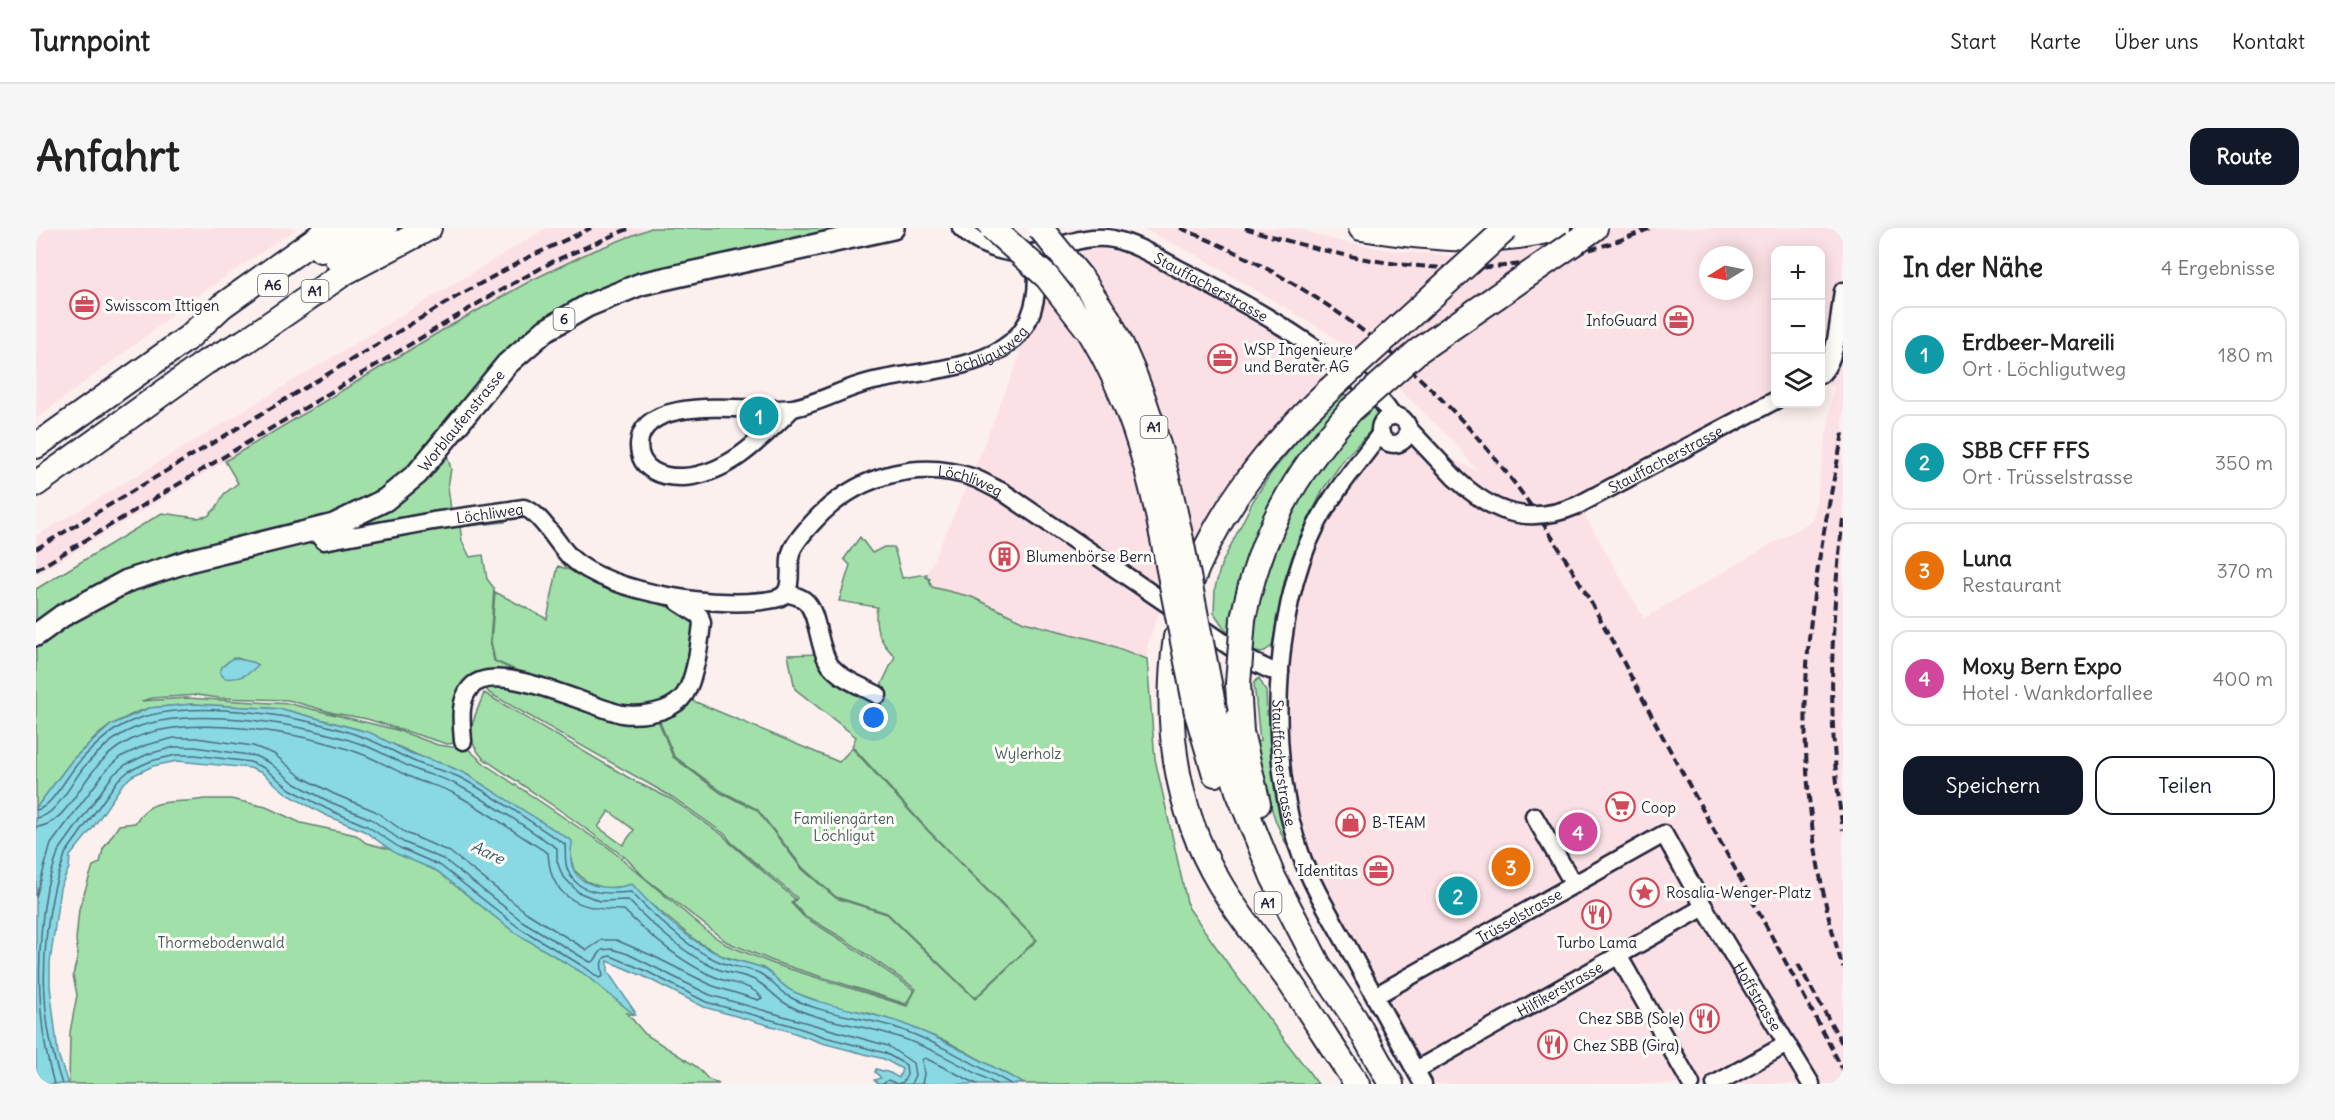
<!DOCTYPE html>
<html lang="de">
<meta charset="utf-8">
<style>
:root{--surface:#fff;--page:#f6f6f6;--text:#222;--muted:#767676;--line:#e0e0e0;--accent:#111827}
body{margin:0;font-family:Delius,sans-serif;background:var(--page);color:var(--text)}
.controls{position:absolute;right:18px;top:18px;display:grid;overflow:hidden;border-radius:12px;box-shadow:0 3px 15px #0003}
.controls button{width:54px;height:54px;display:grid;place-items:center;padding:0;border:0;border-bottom:2px solid var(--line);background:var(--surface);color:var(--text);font:30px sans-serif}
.compass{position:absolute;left:1663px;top:18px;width:54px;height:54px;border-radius:50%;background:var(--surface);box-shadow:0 3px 15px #0003;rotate:260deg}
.you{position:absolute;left:838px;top:490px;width:21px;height:21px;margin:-15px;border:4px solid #fff;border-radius:50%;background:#1a73e8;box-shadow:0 0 0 9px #1a73e833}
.badge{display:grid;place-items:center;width:39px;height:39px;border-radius:50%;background:var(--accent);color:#fff;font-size:20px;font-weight:700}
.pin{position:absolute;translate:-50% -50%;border:3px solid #fff;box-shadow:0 2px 6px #0006}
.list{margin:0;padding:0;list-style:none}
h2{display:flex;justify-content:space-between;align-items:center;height:78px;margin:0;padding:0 24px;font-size:26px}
h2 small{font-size:20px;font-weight:400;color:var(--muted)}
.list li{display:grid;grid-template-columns:39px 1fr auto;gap:18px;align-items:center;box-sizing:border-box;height:96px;margin:0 12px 12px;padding:0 12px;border:2px solid var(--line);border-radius:18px}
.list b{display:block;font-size:22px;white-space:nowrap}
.list p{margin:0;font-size:20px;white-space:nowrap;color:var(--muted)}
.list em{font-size:20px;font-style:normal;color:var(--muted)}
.actions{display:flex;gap:12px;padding:18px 24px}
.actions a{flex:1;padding:14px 0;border:2px solid var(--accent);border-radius:18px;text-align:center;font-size:21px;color:var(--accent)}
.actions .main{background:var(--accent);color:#fff}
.icon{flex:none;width:33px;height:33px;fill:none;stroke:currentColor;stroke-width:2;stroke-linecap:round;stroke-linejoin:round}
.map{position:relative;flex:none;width:1807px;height:856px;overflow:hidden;border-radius:18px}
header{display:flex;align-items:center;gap:36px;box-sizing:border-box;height:84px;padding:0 30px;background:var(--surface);border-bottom:2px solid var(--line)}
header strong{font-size:28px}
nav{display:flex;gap:33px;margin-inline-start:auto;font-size:21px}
.intro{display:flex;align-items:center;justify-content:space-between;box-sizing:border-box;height:144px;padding:0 36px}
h1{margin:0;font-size:42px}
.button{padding:15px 27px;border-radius:18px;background:var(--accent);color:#fff;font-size:21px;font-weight:700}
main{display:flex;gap:36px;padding:0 36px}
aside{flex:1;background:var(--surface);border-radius:18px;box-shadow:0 3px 15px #0003}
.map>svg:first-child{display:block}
.built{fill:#fbe1e5;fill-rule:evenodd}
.green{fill:#a1e0a8;stroke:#628172;stroke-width:1.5;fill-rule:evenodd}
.water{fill:#89d9e4;stroke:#6090a0;stroke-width:1.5}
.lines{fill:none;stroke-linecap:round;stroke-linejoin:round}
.shore{stroke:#4b6b7f;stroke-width:1.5}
.minor-casing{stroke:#22223b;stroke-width:21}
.major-casing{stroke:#22223b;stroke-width:26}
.highway-casing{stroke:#22223b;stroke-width:28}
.minor{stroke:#fdfcf7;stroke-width:16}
.major{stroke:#fdfcf7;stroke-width:21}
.highway{stroke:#fdfcf7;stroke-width:24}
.rail{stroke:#22223b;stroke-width:4;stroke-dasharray:9 4.5;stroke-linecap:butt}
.minor-bridge-casing{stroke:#22223b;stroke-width:21;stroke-linecap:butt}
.highway-bridge-casing{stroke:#22223b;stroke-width:28;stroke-linecap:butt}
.minor-bridge{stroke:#fdfcf7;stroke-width:16}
.highway-bridge{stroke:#fdfcf7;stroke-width:24}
.labels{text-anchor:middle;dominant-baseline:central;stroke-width:6;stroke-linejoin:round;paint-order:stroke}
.shield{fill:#fdfcf7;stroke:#646373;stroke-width:1.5}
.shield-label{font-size:14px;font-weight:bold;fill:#22223b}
.street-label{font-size:15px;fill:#22223b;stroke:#fdfcf7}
.poi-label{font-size:15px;fill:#22223b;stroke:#fdfcf7;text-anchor:start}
.park-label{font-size:15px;fill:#485b5c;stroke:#fdfcf7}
.water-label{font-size:16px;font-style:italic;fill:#41596e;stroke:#fdfcf7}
</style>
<header>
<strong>Turnpoint</strong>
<nav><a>Start</a><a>Karte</a><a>Über uns</a><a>Kontakt</a></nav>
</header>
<div class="intro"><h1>Anfahrt</h1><a class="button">Route</a></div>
<main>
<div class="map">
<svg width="1807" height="856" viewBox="0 0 1807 856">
<rect width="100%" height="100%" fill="#fcf0ef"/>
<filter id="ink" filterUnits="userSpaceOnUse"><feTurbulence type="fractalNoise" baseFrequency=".0167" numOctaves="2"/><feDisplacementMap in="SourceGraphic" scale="12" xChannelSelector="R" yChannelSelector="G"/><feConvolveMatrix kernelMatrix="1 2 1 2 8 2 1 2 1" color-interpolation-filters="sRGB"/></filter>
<g filter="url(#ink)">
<path class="built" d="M0 0H261L141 82 122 99 0 191Z
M510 0H615L579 13 496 52 405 103 0 347V308Z
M1105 0H1259L1302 13 1360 23 1411 27 1460 25 1493 21 1527 14 1575 0H1807V856H1387L1273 633 1259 584 1250 524 1248 449 1257 375 1279 309 1331 228 1352 214 1360 215 1368 211 1380 213 1441 243 1420 216 1346 145 1290 104 1160 27ZM1740 22H1784L1785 155 1798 158 1777 292 1608 390 1543 277 1739 172ZM1672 27H1708V63H1672Z
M1059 20 1094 25 1121 37 1275 125 1268 135 1297 140 1234 202 1183 268 1158 311 1120 392 1112 416 1111 431 1066 414 988 394 936 369 896 359 890 349 934 250 984 127 977 118 991 107 1005 81 1026 30Z"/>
<path class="green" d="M615 0H824L551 70 377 241 314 283 155 326 0 400V361L126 285 161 290 172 288 180 280 188 266 202 255 189 233 405 103 496 52 552 25Z
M1302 164 1336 175 1341 185V196L1309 230 1288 260 1262 312 1249 351 1236 418 1226 425 1213 423 1195 410 1178 385 1179 360 1185 337 1217 273 1235 245Z
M411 227 415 241 412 259 416 290H470L469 294 424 299 426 313 434 329 447 327 451 351 458 360 454 414 458 433 473 440 469 449H459L619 485 637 529 685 565 721 582 766 641 800 670 851 686 939 771 1001 712 892 602 816 518 820 509 759 461 752 427 784 426 840 468 859 428C844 415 837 400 841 379L803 373 814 337 808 331 824 309 836 325 848 319H858L866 350 891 346 890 349 894 351 893 353 896 359 936 369 988 394 1066 414 1111 431 1119 531 1152 679 1197 743 1282 856H988L912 814 864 795 832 785 798 779 754 763 727 740 684 727 659 712 610 672 587 659 567 660 550 653 538 642 535 631 506 595 430 546 410 537 390 531 325 502 246 481 157 476 113 480 101 484 75 497 63 506 37 531 0 580V408L56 371 283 301 395 232ZM201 430 222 437 219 440 189 450 184 445C185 438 194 431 201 430ZM444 453 453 465 636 569 690 607 695 614 761 670 757 675 768 687 808 711 880 761 871 778 738 736 691 717 672 704 573 620 450 537 431 520 427 513 423 520 402 517 361 502 255 476 151 470 105 473 117 470 161 467 183 470 252 472 298 485 331 491 411 516 420 515 439 454Z
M522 338 603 366 659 391 660 411 644 463 641 462 637 467 636 471 598 483 525 462 459 433 455 414 459 364 511 391Z
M1223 450 1230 463 1231 487 1234 488 1237 532 1245 586 1258 628 1380 856H1377L1272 664 1240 594 1227 554 1220 514 1224 513 1218 455Z
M448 465 600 554 635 571 688 608 694 615 759 671 755 675 768 689 807 713 878 762 870 776 739 734 691 714 609 650 590 630 528 585 448 531C425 508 438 492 448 465ZM573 583 598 602 587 617 562 599Z
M655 472 803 534 816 520 891 602 1000 712 939 770 851 685 800 669 767 640 721 581 685 563 638 528 621 487 652 478Z
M168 571H195L230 579 265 595 320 607 330 615 353 621 401 643 478 704 547 745 599 787 591 785 609 806 661 839 672 851 683 856H33L34 804 41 767 37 747 42 727 40 712 43 681 57 638 64 635 67 621 83 597 99 595C116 566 140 577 168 571Z"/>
<path class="water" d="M197 430 216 434 222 437C213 447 202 452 189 450L184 445 186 439Z
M157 476 246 481 335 505 374 525 410 537 430 546 536 613C536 619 534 626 535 632 538 661 575 663 596 656 618 682 653 713 684 727 698 734 715 734 728 741 738 746 745 758 756 763 791 780 829 782 865 795 908 811 948 834 988 856H842L838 852 845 850 839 844 840 841 854 845 863 850 866 841 848 831 786 815 753 803 668 779 607 748 572 733V744L599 784V787L547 745 478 704 401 643 361 626 328 603 289 587 251 566 226 545 214 540 141 533 117 538 96 548 86 557 56 601 34 628 33 640 24 660 14 735V758L22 826 32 856H0V580L37 531 75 497 113 480Z"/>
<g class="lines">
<path class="shore" d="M0 582C15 581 33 544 44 533 57 519 72 504 89 496 148 467 270 487 329 510 349 517 367 530 387 537 400 541 413 544 425 550 461 569 494 594 529 616 530 625 528 634 532 643 543 668 573 666 595 664 618 688 652 721 684 734 697 739 711 740 723 745 734 750 741 762 752 768 785 787 825 788 861 800 901 814 938 836 975 856
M0 590C20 589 36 553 48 539 60 526 74 512 90 504 145 475 268 495 325 516 345 523 363 535 383 543 396 548 409 550 421 557 456 574 488 599 521 620V633L526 647 542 664 564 673 592 672C616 697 647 725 679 740 692 746 710 746 722 754 731 759 738 768 747 774 777 793 822 796 856 807 893 818 926 838 960 856
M0 599C25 598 40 565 54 547 63 535 77 521 91 514 144 483 267 504 323 525 343 532 361 544 381 552 394 557 407 559 419 566 451 583 480 606 512 625 513 633 513 643 518 652 531 679 563 682 588 682 612 707 651 739 684 751 697 756 717 757 726 770L722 772 677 758 617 728 580 712H566L551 722 491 685 414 624 370 605 339 583 298 566 264 548 238 526 217 518 160 510H138L110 517 84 529 71 541 15 616 0 669
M18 856C0 794 0 723 11 659 14 647 19 636 22 624L77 547 89 537 112 526 139 519H159L219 528 234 535 258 555 294 574 335 591 367 614 409 632 486 693 554 734 558 733 566 722 576 721 592 726 674 767 852 818 877 835 879 847 875 856
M26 856C4 794 4 725 18 661 21 649 26 639 29 626L82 552 93 543 115 533 140 527H159L214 534 228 540 254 561 291 581 331 598 364 620 405 638 482 699 550 740 563 750 567 748C565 739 563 728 575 728L610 743 670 774 754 797 789 809 849 825 870 837 871 847 867 854 861 856 852 852 847 856
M886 856 888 846 886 832 889 830 941 856"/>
<defs>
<g id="minor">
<path id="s1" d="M925 0C943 19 975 29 1001 24 1027 18 1049 6 1077 11 1100 16 1122 30 1143 41 1203 72 1262 104 1315 147 1330 159 1347 171 1356 188"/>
<path d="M1784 147C1802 132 1803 86 1807 63"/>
<path id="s2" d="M757 180C726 210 693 246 648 249 627 250 603 243 603 217 605 162 723 186 757 180 784 175 808 160 834 154 911 136 1011 145 1000 34"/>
<circle cx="1358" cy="202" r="14"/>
<path d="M1372 200 1419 250"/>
<path id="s3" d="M1345 205C1322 236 1297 264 1280 298 1235 386 1231 535 1265 627 1277 660 1296 690 1313 721 1337 766 1362 811 1387 856"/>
<path id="s4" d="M1542 277 1740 172"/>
<path id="s5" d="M282 301 284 309 288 313 397 293 488 280C503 283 522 317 534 329 573 366 688 382 739 371 763 366 748 336 757 320 764 307 776 295 786 285 827 246 885 231 938 250 948 254 958 260 967 264L1215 433 1234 442 1244 444"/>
<path d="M750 365C756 367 763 368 768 372 783 383 781 419 794 437 806 452 826 458 842 467"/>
<path d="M427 513C426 497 422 474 434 460 458 430 553 479 586 486 599 488 614 486 627 482 635 479 644 474 649 466 659 450 664 414 666 395L664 388 642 374"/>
<path d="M1498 588 1538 657"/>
<path d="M1582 727 1655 856"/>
<path id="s6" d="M1339 768 1628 606 1668 679 1775 856"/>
<path id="s7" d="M1380 842 1668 679"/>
<path d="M1679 856 1751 816"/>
</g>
<g id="major">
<path id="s8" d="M0 407 26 388 91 353 156 332 298 297 349 272 381 246 471 136 510 102 551 78 605 56 857 0"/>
</g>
<path id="highway" d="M1325 0C1390 10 1458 18 1522 0
M1538 15 1559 0
M285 22 318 0
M301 31 349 0
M1073 92C1110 162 1129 235 1145 312
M1054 104C1092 166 1112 235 1126 306
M0 218 153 109 186 78 295 0
M0 256 170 134 208 114 308 45 393 0
M1151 365C1180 284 1231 220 1293 162
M1207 391C1224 306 1258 246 1315 182
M1140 409C1128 495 1139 581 1184 656 1204 690 1230 721 1253 753 1276 787 1298 822 1321 856
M1202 456 1205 504 1222 576
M1161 485 1179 546
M1179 486 1202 563 1237 649 1282 736 1319 791 1355 856"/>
</defs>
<use href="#minor" class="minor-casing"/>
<use href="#major" class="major-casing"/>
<use href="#highway" class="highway-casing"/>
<use href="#minor" class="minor"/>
<use href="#major" class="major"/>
<use href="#highway" class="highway"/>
<path class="rail" d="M1144 0C1296 60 1420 163 1510 300 1554 367 1590 440 1628 511 1688 621 1749 731 1807 842
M1209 0C1353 46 1472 60 1615 0
M1807 205C1796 261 1784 318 1777 375 1761 497 1770 622 1807 740
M1807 291C1794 395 1791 499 1807 602
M0 321 420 69 491 30 555 0
M0 342 456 67 518 33 594 0
M1762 736 1807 817"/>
<defs>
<path id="minor-bridge" d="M1419 250C1457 286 1493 298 1542 277"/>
<path id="highway-bridge" d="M956 0 1011 49 1054 104
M1004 0 1045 50 1073 92
M1293 162 1471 0
M1315 182 1382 123 1538 15
M1126 306 1161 485
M1145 312 1179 486
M1202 456 1207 391"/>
</defs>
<use href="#minor-bridge" class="minor-bridge-casing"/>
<use href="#highway-bridge" class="highway-bridge-casing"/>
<use href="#minor-bridge" class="minor-bridge"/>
<use href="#highway-bridge" class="highway-bridge"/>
</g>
</g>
<defs>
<symbol id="office-ring" viewBox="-11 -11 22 22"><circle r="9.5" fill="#fdfcf7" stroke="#d1495b" stroke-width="1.5"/><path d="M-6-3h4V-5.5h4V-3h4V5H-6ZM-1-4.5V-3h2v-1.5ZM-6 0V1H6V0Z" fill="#d1495b"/></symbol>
<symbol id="building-ring" viewBox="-11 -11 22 22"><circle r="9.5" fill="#fdfcf7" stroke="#d1495b" stroke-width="1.5"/><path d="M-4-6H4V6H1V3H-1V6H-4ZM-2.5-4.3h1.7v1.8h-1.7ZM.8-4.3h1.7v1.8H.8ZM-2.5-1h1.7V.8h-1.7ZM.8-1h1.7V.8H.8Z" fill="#d1495b"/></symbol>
<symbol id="supermarket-ring" viewBox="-11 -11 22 22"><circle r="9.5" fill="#fdfcf7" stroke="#d1495b" stroke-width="1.5"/><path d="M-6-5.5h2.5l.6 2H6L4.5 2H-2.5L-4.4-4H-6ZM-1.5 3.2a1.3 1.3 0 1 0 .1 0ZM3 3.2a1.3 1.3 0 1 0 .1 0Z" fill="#d1495b"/></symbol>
<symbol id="shop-ring" viewBox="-11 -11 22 22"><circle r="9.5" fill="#fdfcf7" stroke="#d1495b" stroke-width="1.5"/><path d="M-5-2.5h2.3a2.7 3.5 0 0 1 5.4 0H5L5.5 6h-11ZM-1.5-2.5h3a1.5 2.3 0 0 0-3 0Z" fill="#d1495b"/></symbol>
<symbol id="sight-ring" viewBox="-11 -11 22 22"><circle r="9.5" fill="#fdfcf7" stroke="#d1495b" stroke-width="1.5"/><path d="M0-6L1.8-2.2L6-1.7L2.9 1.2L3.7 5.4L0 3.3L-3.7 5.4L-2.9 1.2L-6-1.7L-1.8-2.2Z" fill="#d1495b"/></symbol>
<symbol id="restaurant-ring" viewBox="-11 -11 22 22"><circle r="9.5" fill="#fdfcf7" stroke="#d1495b" stroke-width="1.5"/><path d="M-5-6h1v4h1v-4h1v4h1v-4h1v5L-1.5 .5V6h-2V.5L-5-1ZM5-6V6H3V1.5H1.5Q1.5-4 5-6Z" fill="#d1495b"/></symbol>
</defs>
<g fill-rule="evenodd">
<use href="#office-ring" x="32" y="60" width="33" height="33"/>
<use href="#office-ring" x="1626" y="76" width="33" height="33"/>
<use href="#office-ring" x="1170" y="114" width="33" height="33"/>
<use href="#building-ring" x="952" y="312" width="33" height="33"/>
<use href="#supermarket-ring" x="1568" y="562" width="33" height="33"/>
<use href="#shop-ring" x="1298" y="578" width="33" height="33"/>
<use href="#office-ring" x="1326" y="626" width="33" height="33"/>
<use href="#sight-ring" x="1592" y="648" width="33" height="33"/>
<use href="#restaurant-ring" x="1544" y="670" width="33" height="33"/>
<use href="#restaurant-ring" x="1652" y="774" width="33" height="33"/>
<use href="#restaurant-ring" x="1500" y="800" width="33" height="33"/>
</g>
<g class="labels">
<g class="shield">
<rect x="222" y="46" width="30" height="22" rx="4.5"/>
<rect x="265.5" y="52" width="27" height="22" rx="4.5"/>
<rect x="517.5" y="80" width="21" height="22" rx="4.5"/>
<rect x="1104.5" y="188" width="27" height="22" rx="4.5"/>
<rect x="1218.5" y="664" width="27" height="22" rx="4.5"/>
</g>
<g class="shield-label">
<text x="237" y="57">A6</text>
<text x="279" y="63">A1</text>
<text x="528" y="91">6</text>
<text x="1118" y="199">A1</text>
<text x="1232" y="675">A1</text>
</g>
<g class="street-label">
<text stroke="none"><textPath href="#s1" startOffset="270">Stauffacherstrasse</textPath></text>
<text stroke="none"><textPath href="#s2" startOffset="570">Löchligutweg</textPath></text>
<text stroke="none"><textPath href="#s8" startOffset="488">Worblaufenstrasse</textPath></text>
<text stroke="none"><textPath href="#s4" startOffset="99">Stauffacherstrasse</textPath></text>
<text stroke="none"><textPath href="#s5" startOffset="764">Löchliweg</textPath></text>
<text stroke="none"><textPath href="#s5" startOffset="182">Löchliweg</textPath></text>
<text stroke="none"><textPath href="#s3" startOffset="356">Stauffacherstrasse</textPath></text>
<text stroke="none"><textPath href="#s6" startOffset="165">Trüsselstrasse</textPath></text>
<text stroke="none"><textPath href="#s7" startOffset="165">Hilfikerstrasse</textPath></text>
<text stroke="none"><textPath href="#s6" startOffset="519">Hoffstrasse</textPath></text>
</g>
<g class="poi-label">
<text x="69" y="77">Swisscom Ittigen</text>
<text x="1621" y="92" text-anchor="end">InfoGuard</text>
<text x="1208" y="121">WSP Ingenieure<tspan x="1208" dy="17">und Berater AG</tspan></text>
<text x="990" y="328">Blumenbörse Bern</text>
<text x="1605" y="579">Coop</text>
<text x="1336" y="594">B-TEAM</text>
<text x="1322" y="642" text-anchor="end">Identitas</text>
<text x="1630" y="664">Rosalia-Wenger-Platz</text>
<text x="1561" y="714" text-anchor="middle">Turbo Lama</text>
<text x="1648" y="790" text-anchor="end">Chez SBB (Sole)</text>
<text x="1537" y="817">Chez SBB (Gira)</text>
</g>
<g class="park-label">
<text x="992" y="525">Wylerholz</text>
<text x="808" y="590">Familiengärten<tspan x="808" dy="17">Löchligut</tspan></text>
<text x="185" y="714">Thormebodenwald</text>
</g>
<g class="water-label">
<text transform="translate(452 624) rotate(26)">Aare</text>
</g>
</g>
</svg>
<div class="controls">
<button>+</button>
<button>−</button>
<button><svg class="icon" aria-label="layers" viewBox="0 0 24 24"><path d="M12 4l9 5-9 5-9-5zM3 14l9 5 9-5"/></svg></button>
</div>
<svg class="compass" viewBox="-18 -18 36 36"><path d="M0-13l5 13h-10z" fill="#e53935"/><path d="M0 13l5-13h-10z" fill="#767676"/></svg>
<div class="you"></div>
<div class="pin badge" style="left:723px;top:188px;background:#0f9aa8">1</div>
<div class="pin badge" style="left:1422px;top:668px;background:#0f9aa8">2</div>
<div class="pin badge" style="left:1475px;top:639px;background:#e8710a">3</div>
<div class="pin badge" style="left:1542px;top:604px;background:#d1479c">4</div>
</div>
<aside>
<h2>In der Nähe<small>4 Ergebnisse</small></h2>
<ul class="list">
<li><span class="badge" style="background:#0f9aa8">1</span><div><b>Erdbeer-Mareili</b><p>Ort · Löchligutweg</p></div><em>180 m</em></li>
<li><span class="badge" style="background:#0f9aa8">2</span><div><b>SBB CFF FFS</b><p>Ort · Trüsselstrasse</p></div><em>350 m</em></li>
<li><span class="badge" style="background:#e8710a">3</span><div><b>Luna</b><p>Restaurant</p></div><em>370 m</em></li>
<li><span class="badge" style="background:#d1479c">4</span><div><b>Moxy Bern Expo</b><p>Hotel · Wankdorfallee</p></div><em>400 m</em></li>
</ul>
<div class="actions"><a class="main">Speichern</a><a>Teilen</a></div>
</aside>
</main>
